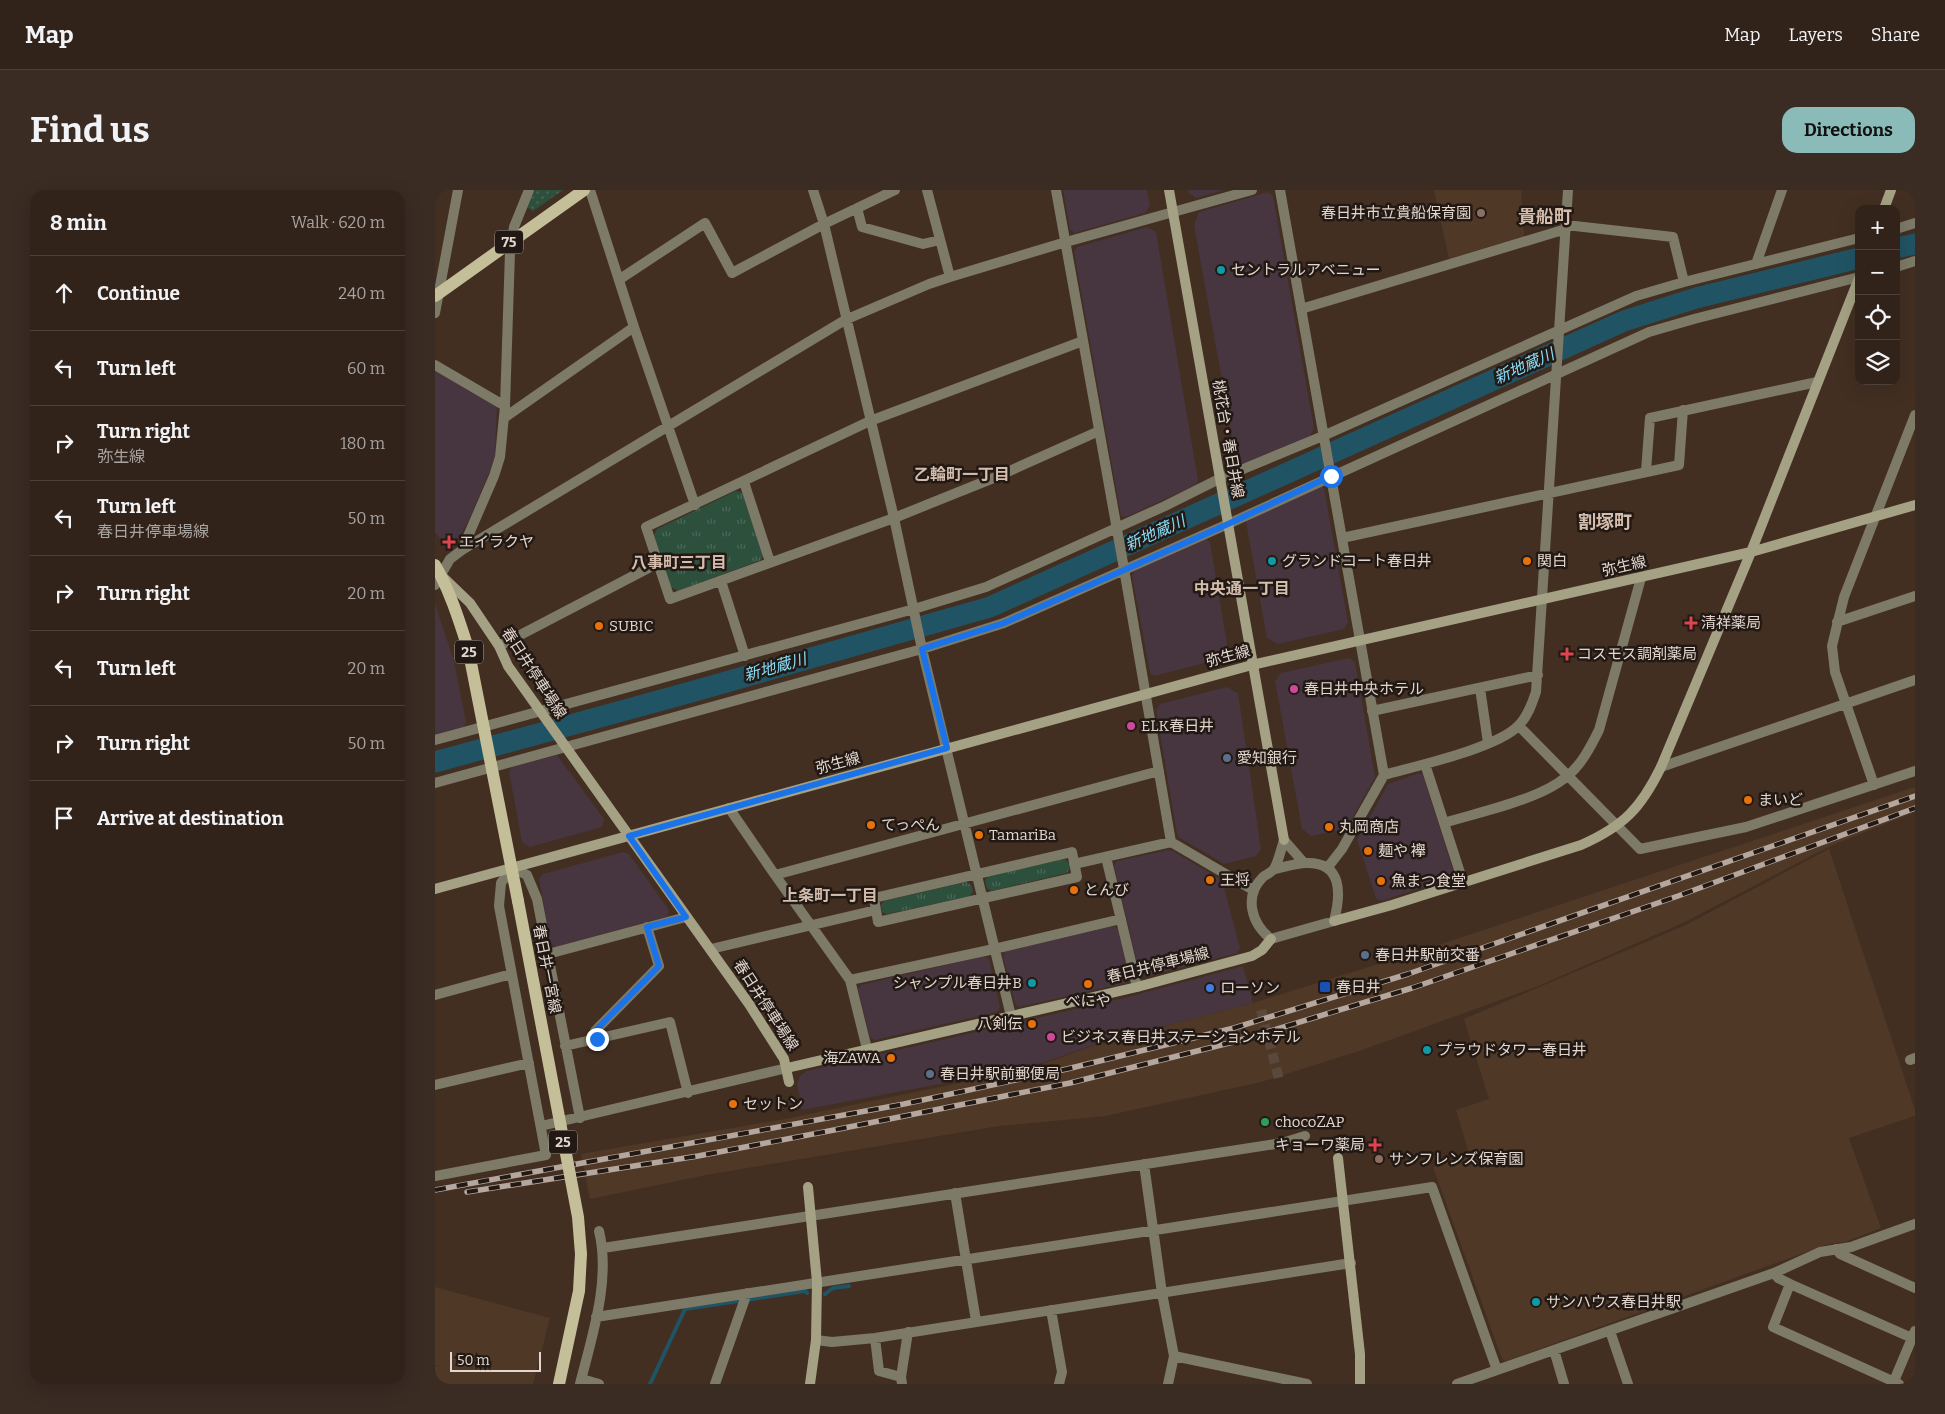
<!DOCTYPE html>
<meta charset="utf-8">
<style>
:root{--surface:#32231a;--page:#3a2b23;--text:#f1f3f6;--muted:#a8a4a2;--line:#4d4039;--accent:#8bbbb9}
body{margin:0;font-family:Bitter,"Noto Sans JP",serif;background:var(--page);color:var(--text)}
.controls{position:absolute;right:15px;top:15px;display:grid;overflow:hidden;border-radius:10px;box-shadow:0 5px 20px #0002}
.controls button{width:45px;height:45px;display:grid;place-items:center;padding:0;border:0;border-bottom:1px solid var(--line);background:var(--surface);color:var(--text);font:25px sans-serif}
.scale{position:absolute;left:15px;bottom:12px;width:91px;box-sizing:border-box;padding-left:5px;border:2px solid #e2d6ce;border-top:0;font-size:14px;line-height:18px;white-space:nowrap;color:#e2d6ce;-webkit-text-stroke:4px #221914;paint-order:stroke}
.stop{position:absolute;width:15px;height:15px;margin:-11px;border:4px solid #1a73e8;border-radius:50%;background:#fff}
.stop.end{background:#1a73e8;border-color:#fff;box-shadow:0 1px 5px #0008}
.list{margin:0;padding:0;list-style:none}
h2{display:flex;justify-content:space-between;align-items:center;height:65px;margin:0;padding:0 20px;font-size:21px}
h2 small{font-size:16px;font-weight:400;color:var(--muted)}
.list li{display:grid;grid-template-columns:32px 1fr auto;gap:15px;align-items:center;box-sizing:border-box;height:75px;padding:0 20px;border-top:1px solid var(--line)}
.list b{display:block;font-size:19px;white-space:nowrap}
.list p{margin:0;font-size:16px;white-space:nowrap;color:var(--muted)}
.list em{font-size:16px;font-style:normal;color:var(--muted)}
.icon{flex:none;width:28px;height:28px;fill:none;stroke:currentColor;stroke-width:2;stroke-linecap:round;stroke-linejoin:round}
.map{position:relative;flex:none;width:1480px;height:1194px;overflow:hidden;border-radius:15px}
header{display:flex;align-items:center;gap:30px;box-sizing:border-box;height:70px;padding:0 25px;background:var(--surface);border-bottom:1px solid var(--line)}
header strong{font-size:24px}
nav{display:flex;gap:28px;margin-inline-start:auto;font-size:18px}
.intro{display:flex;align-items:center;justify-content:space-between;box-sizing:border-box;height:120px;padding:0 30px}
h1{margin:0;font-size:35px}
.button{padding:12px 22px;border-radius:15px;background:var(--accent);color:#111;font-size:18px;font-weight:700}
main{display:flex;gap:30px;padding:0 30px}
aside{flex:1;background:var(--surface);border-radius:15px;box-shadow:0 5px 20px #0002}
.map>svg:first-child{display:block}
.commercial{fill:#47353f}
.built{fill:#503826}
.grass{fill:url(#grass-tufts)}
.garden{fill:url(#garden-dots)}
.lines{fill:none;stroke-linecap:round;stroke-linejoin:round}
.stream{stroke:#205464;stroke-width:4}
.river{stroke:#205464;stroke-width:21}
.street-tunnel{stroke:#5a483c;stroke-width:10;stroke-dasharray:10 5;stroke-linecap:butt}
.street{stroke:#7d7a68;stroke-width:10}
.secondary{stroke:#a5a184;stroke-width:10}
.primary{stroke:#c5bf99;stroke-width:12}
.rail-casing{stroke:#b5a79e;stroke-width:5.5}
.rail{stroke:#221914;stroke-width:4;stroke-dasharray:11;stroke-linecap:butt}
.primary-bridge{stroke:#c5bf99;stroke-width:12}
.route{stroke:#1a73e8;stroke-width:6}
.education-dot{fill:#8d6e63;stroke:#221914;stroke-width:2}
.culture-dot{fill:#0f9aa8;stroke:#221914;stroke-width:2}
.health-dot{fill:#e0444e;stroke:#221914;stroke-width:2}
.food-dot{fill:#e8710a;stroke:#221914;stroke-width:2}
.hotel-dot{fill:#d1479c;stroke:#221914;stroke-width:2}
.service-dot{fill:#5c6f8a;stroke:#221914;stroke-width:2}
.transit-dot{fill:#1a4fb4;stroke:#221914;stroke-width:2}
.shop-dot{fill:#3f7fe0;stroke:#221914;stroke-width:2}
.leisure-dot{fill:#2e9e5b;stroke:#221914;stroke-width:2}
.labels{text-anchor:middle;dominant-baseline:central;stroke-width:5;stroke-linejoin:round;paint-order:stroke}
.shield{fill:#221914;stroke:#a89d96;stroke-width:1}
.shield-label{font-size:14px;font-weight:bold;fill:#e2d6ce}
.poi-label{font-size:15px;fill:#e2d6ce;stroke:#221914;text-anchor:start}
.street-label{font-size:15px;fill:#e2d6ce;stroke:#221914}
.water-label{font-size:16px;font-style:italic;fill:#87dcf8;stroke:#221914}
.neighbourhood-label{font-size:16px;font-weight:bold;fill:#d4bdad;stroke:#221914}
.quarter-label{font-size:18px;font-weight:bold;fill:#d4bdad;stroke:#221914}
</style>
<header>
<strong>Map</strong>
<nav><a>Map</a><a>Layers</a><a>Share</a></nav>
</header>
<div class="intro"><h1>Find us</h1><a class="button">Directions</a></div>
<main>
<aside>
<h2>8 min<small>Walk · 620 m</small></h2>
<ul class="list">
<li><svg class="icon" aria-label="ahead" viewBox="0 0 24 24"><path d="M12 20V5M6 11l6-6 6 6"/></svg><div><b>Continue</b></div><em>240 m</em></li>
<li><svg class="icon" aria-label="left" viewBox="0 0 24 24"><path d="M17 20v-9H6M10 6l-5 5 5 5"/></svg><div><b>Turn left</b></div><em>60 m</em></li>
<li><svg class="icon" aria-label="right" viewBox="0 0 24 24"><path d="M7 20v-9h11M14 6l5 5-5 5"/></svg><div><b>Turn right</b><p>弥生線</p></div><em>180 m</em></li>
<li><svg class="icon" aria-label="left" viewBox="0 0 24 24"><path d="M17 20v-9H6M10 6l-5 5 5 5"/></svg><div><b>Turn left</b><p>春日井停車場線</p></div><em>50 m</em></li>
<li><svg class="icon" aria-label="right" viewBox="0 0 24 24"><path d="M7 20v-9h11M14 6l5 5-5 5"/></svg><div><b>Turn right</b></div><em>20 m</em></li>
<li><svg class="icon" aria-label="left" viewBox="0 0 24 24"><path d="M17 20v-9H6M10 6l-5 5 5 5"/></svg><div><b>Turn left</b></div><em>20 m</em></li>
<li><svg class="icon" aria-label="right" viewBox="0 0 24 24"><path d="M7 20v-9h11M14 6l5 5-5 5"/></svg><div><b>Turn right</b></div><em>50 m</em></li>
<li><svg class="icon" aria-label="arrive" viewBox="0 0 24 24"><path d="M6 21V4h12l-3 4 3 4H6"/></svg><div><b>Arrive at destination</b></div></li>
</ul>
</aside>
<div class="map">
<svg width="1480" height="1194" viewBox="0 0 1480 1194">
<defs>
<pattern id="grass-tufts" width="24" height="20" patternUnits="userSpaceOnUse" patternTransform="scale(1.25)"><rect width="24" height="20" fill="#2d503d"/><path d="M3 7l-1-3M5 7V3M7 7l1-3M15 17l-1-3M17 17v-4M19 17l1-3" fill="none" stroke="#4b6858"/></pattern>
<pattern id="garden-dots" width="8" height="8" patternUnits="userSpaceOnUse" patternTransform="scale(1.25)"><rect width="8" height="8" fill="#2d503d"/><path d="M2 2h.1M6 6h.1" fill="none" stroke="#4b6858" stroke-width="1.8" stroke-linecap="round"/></pattern>
</defs>
<rect width="100%" height="100%" fill="#422f22"/>
<path class="commercial" d="M628 0H712L715 15 710 23 640 43 635 39Z
M753 0H789L761 8 754 3Z
M833 2 838 6 879 238 875 246 805 276 802 274 759 35 764 22Z
M712 37 721 42 763 290 761 295 691 327 686 326 639 62 642 57Z
M0 178 62 215 60 267 57 276 33 332 17 359 11 357 0 342Z
M885 296 889 298 913 432 909 439 843 454 832 448 811 332 814 327Z
M770 348 775 352 793 460 785 469 719 486 715 483 697 385 700 380Z
M0 414 19 471 31 532 29 537 0 545Z
M914 468 920 472 940 587 913 636 906 640 876 646 867 639 840 491 846 483Z
M792 497 803 503 826 659 821 666 789 674 745 648 742 644 721 520 725 514Z
M122 565 169 629 167 637 95 657 87 652 74 582 76 577Z
M984 583 988 585 1019 683 1016 688 946 711 941 708 922 650 953 594Z
M733 660 738 661 787 690 805 758 802 763 711 787 705 785 679 676 682 671Z
M188 662 194 664 234 720 233 726 120 757 116 754 104 689 108 684Z
M679 736 683 739 694 787 691 793 584 817 580 814 568 766 570 761Z
M549 766 554 769 565 817 562 822 440 850 435 847 423 799 426 795Z
M808 776 818 813 665 853 595 877 367 920 362 894 365 886 372 881 693 807Z"/>
<path class="built" d="M999 0H1086L1089 46 1014 69Z
M1480 597V622L1395 656 1250 732 1101 797 927 860 826 892 670 926 564 936 276 984 155 1009 146 964 350 929 596 878 663 854 818 813 976 764Z
M1394 659 1480 920V926L1414 948 1446 1038 1410 1052 1393 1054 1071 1171 1067 1169 998 977 1034 963 1021 920 1054 909 1029 829 1251 735Z
M0 1097 115 1128 98 1194H0V1176L6 1177 0 1175Z"/>
<path class="grass" d="M301 301 307 303 328 365 326 370 243 401 236 397 219 345 222 339Z
M630 669 633 672 635 678 632 683 556 701 552 698 550 691 553 686Z
M531 692 536 695 538 701 535 706 452 724 447 722 446 715 449 711Z"/>
<path class="garden" d="M100 0H128L98 21 92 17Z"/>
<g class="lines">
<path class="stream" d="M390 1104 398 1098 414 1096
M215 1194 250 1119 370 1101 372 1103"/>
<path class="river" d="M1461 58 1480 54
M0 572 256 502 555 417 1189 131 1261 108 1424 68"/>
<path class="street-tunnel" d="M826 820 844 889"/>
<path class="street" d="M155 0 199 137 260 315
M378 0 389 34 459 328 487 459 576 826
M492 0 515 87
M621 0 688 373 736 652
M845 0 949 585 907 659 893 677
M422 18 427 37 488 54 505 50
M1131 35 1238 47 1249 92
M1461 39 1480 33
M1321 74 1347 0
M1461 77 1480 71
M185 89 270 33 297 83 389 34 460 0
M866 119 1131 39
M0 123 23 0
M648 151 435 231 211 337 235 409 459 328 561 287 664 241
M0 175 70 216
M69 228 199 137
M1211 281 1215 228 1382 192
M309 292 335 372
M907 348 1244 275 1248 220
M27 360 59 286 65 267 70 216 75 62 79 37 94 0
M286 391 310 466
M0 395 15 369 27 360 410 130 494 94 515 87 631 52 817 0
M1402 432 1480 406
M64 456 223 373
M1045 498 1053 553
M937 521 1103 485
M1084 536 1205 659 1311 637 1480 581
M0 550 479 419 551 397 730 316 784 289 888 246 1201 106 1249 92 1424 48
M990 574 1028 692
M1226 577 1480 490
M949 585C981 576 1062 558 1083 536 1092 528 1097 514 1101 502L1133 0
M0 593 487 459 569 433 793 334 1214 142 1259 129 1424 87
M1439 595 1400 482 1397 456 1409 407 1480 225
M294 618 340 685 415 790 432 859
M1009 633C1044 622 1104 610 1131 587 1146 576 1156 556 1164 540L1206 388
M671 667 702 797
M639 674 736 652 818 700
M840 679C850 677 861 673 871 673 908 672 906 704 899 731L836 749C817 734 808 707 828 687 832 684 838 682 840 677 844 670 846 659 849 650L869 673
M340 685 724 581
M276 759 441 720 439 708 637 662 642 687 443 732 441 720
M113 764 251 727
M415 790 559 759 686 729
M0 805 76 784
M162 849 160 841 224 776 212 737
M130 856 235 832 253 903
M1475 870 1480 868
M0 895 94 873
M106 936 352 878
M709 974 727 1103 739 1166 733 1194
M0 986 111 965 64 716 66 693 77 678 92 685 102 709 145 928
M520 1003 541 1131
M168 1058 847 953 870 946
M1401 1059 1405 1064 1480 1098
M1339 1083 1343 1088 1355 1094 1477 1148
M1355 1094 1338 1137 1464 1194
M616 1120 627 1182 624 1194
M161 1127 997 997 1062 1180
M1175 1141 1193 1194
M440 1148 444 1181 466 1187
M381 1150 397 1152 440 1148 916 1073
M1119 1160 1129 1194
M739 1166 872 1194
M147 1189 164 1194
M1459 1191 1480 1141
M145 1194C157 1146 176 1090 164 1041
M280 1194 312 1103
M467 1194 466 1187 473 1142
M1022 1194 1339 1083 1385 1062 1416 1057 1480 1034"/>
<path class="secondary" d="M734 0 849 650
M1449 19 1456 0
M9 388 35 413 64 456 73 476 314 814 349 869 354 892
M0 699 817 475 1316 362 1480 315
M899 731 957 715 1146 655C1189 636 1206 618 1226 577L1316 362 1424 88
M352 878 702 797 817 766 827 760 836 749
M903 968 925 1164V1194
M373 997 382 1092 381 1150 375 1194"/>
<path class="primary" d="M0 106 149 0
M0 375C15 401 24 430 33 458L83 711"/>
<defs>
<path id="rail" d="M0 1000 469 914 632 879 799 838 973 784 1480 606
M32 1002 263 966 399 940 635 893 802 851 977 798 1243 706 1480 618"/>
</defs>
<use href="#rail" class="rail-casing"/>
<use href="#rail" class="rail"/>
<path class="primary-bridge" d="M83 711 143 1027 146 1064 144 1101 124 1194"/>
</g>
<g class="lines">
<path class="route" d="M162 849 160 841 224 776 212 737 251 727 194 646 512 558 487 459 569 433 793 334 896 286"/>
</g>
<g class="education-dot">
<circle cx="1046" cy="23" r="5"/>
<circle cx="944" cy="969" r="5"/>
</g>
<g class="culture-dot">
<circle cx="786" cy="80" r="5"/>
<circle cx="837" cy="371" r="5"/>
<circle cx="597" cy="793" r="5"/>
<circle cx="992" cy="860" r="5"/>
<circle cx="1101" cy="1112" r="5"/>
</g>
<g class="health-dot">
<path d="M11.5 344.5h5v5h5v5h-5v5h-5v-5h-5v-5h5z"/>
<path d="M1253.5 425.5h5v5h5v5h-5v5h-5v-5h-5v-5h5z"/>
<path d="M1129.5 456.5h5v5h5v5h-5v5h-5v-5h-5v-5h5z"/>
<path d="M937.5 947.5h5v5h5v5h-5v5h-5v-5h-5v-5h5z"/>
</g>
<g class="food-dot">
<circle cx="1092" cy="371" r="5"/>
<circle cx="164" cy="436" r="5"/>
<circle cx="1313" cy="610" r="5"/>
<circle cx="436" cy="635" r="5"/>
<circle cx="894" cy="637" r="5"/>
<circle cx="544" cy="645" r="5"/>
<circle cx="933" cy="661" r="5"/>
<circle cx="775" cy="690" r="5"/>
<circle cx="946" cy="691" r="5"/>
<circle cx="639" cy="700" r="5"/>
<circle cx="653" cy="794" r="5"/>
<circle cx="597" cy="834" r="5"/>
<circle cx="456" cy="868" r="5"/>
<circle cx="298" cy="914" r="5"/>
</g>
<g class="hotel-dot">
<circle cx="859" cy="499" r="5"/>
<circle cx="696" cy="536" r="5"/>
<circle cx="616" cy="847" r="5"/>
</g>
<g class="service-dot">
<circle cx="792" cy="568" r="5"/>
<circle cx="930" cy="765" r="5"/>
<circle cx="495" cy="884" r="5"/>
</g>
<rect class="transit-dot" x="884" y="791" width="12" height="12" rx="2.5"/>
<circle class="shop-dot" cx="775" cy="798" r="5"/>
<circle class="leisure-dot" cx="830" cy="932" r="5"/>
<g class="labels">
<g class="shield">
<rect x="60" y="40.5" width="28" height="23" rx="4"/>
<rect x="20" y="450.5" width="28" height="23" rx="4"/>
<rect x="114" y="940.5" width="28" height="23" rx="4"/>
</g>
<g class="shield-label">
<text x="74" y="52">75</text>
<text x="34" y="462">25</text>
<text x="128" y="952">25</text>
</g>
<g class="poi-label">
<text x="1036" y="23" text-anchor="end">春日井市立貴船保育園</text>
<text x="796" y="80">セントラルアベニュー</text>
<text x="24" y="352">エイラクヤ</text>
<text x="847" y="371">グランドコート春日井</text>
<text x="1102" y="371">関白</text>
<text x="1266" y="433">清祥薬局</text>
<text x="174" y="436">SUBIC</text>
<text x="1142" y="464">コスモス調剤薬局</text>
<text x="869" y="499">春日井中央ホテル</text>
<text x="706" y="536">ELK春日井</text>
<text x="802" y="568">愛知銀行</text>
<text x="1323" y="610">まいど</text>
<text x="446" y="635">てっぺん</text>
<text x="904" y="637">丸岡商店</text>
<text x="554" y="645">TamariBa</text>
<text x="943" y="661">麺や 襷</text>
<text x="785" y="690">王将</text>
<text x="956" y="691">魚まつ食堂</text>
<text x="649" y="700">とんび</text>
<text x="940" y="765">春日井駅前交番</text>
<text x="587" y="793" text-anchor="end">シャンプル春日井B</text>
<text x="901" y="797">春日井</text>
<text x="785" y="798">ローソン</text>
<text x="653" y="811" text-anchor="middle">べにや</text>
<text x="587" y="834" text-anchor="end">八剣伝</text>
<text x="626" y="847">ビジネス春日井ステーションホテル</text>
<text x="1002" y="860">プラウドタワー春日井</text>
<text x="446" y="868" text-anchor="end">海ZAWA</text>
<text x="505" y="884">春日井駅前郵便局</text>
<text x="308" y="914">セットン</text>
<text x="840" y="932">chocoZAP</text>
<text x="930" y="955" text-anchor="end">キョーワ薬局</text>
<text x="954" y="969">サンフレンズ保育園</text>
<text x="1111" y="1112">サンハウス春日井駅</text>
</g>
<g class="street-label">
<text transform="translate(793 249) rotate(80)">桃花台・春日井線</text>
<text transform="translate(1189 376) rotate(-13)">弥生線</text>
<text transform="translate(793 466) rotate(-15)">弥生線</text>
<text transform="translate(99 483) rotate(57)">春日井停車場線</text>
<text transform="translate(403 573) rotate(-15)">弥生線</text>
<text transform="translate(723 775) rotate(-14)">春日井停車場線</text>
<text transform="translate(112 779) rotate(79)">春日井一宮線</text>
<text transform="translate(331 815) rotate(57)">春日井停車場線</text>
</g>
<g class="water-label">
<text transform="translate(1089 176) rotate(-24)">新地蔵川</text>
<text transform="translate(720 343) rotate(-24)">新地蔵川</text>
<text transform="translate(340 477) rotate(-16)">新地蔵川</text>
</g>
<g class="neighbourhood-label">
<text x="527" y="284">乙輪町一丁目</text>
<text x="244" y="372">八事町三丁目</text>
<text x="807" y="398">中央通一丁目</text>
<text x="395" y="705">上条町一丁目</text>
</g>
<g class="quarter-label">
<text x="1110" y="27">貴船町</text>
<text x="1170" y="332">割塚町</text>
</g>
</g>
</svg>
<div class="controls">
<button>+</button>
<button>−</button>
<button><svg class="icon" aria-label="locate" viewBox="0 0 24 24"><circle cx="12" cy="12" r="6"/><path d="M12 2v4M12 18v4M2 12h4M18 12h4"/></svg></button>
<button><svg class="icon" aria-label="layers" viewBox="0 0 24 24"><path d="M12 4l9 5-9 5-9-5zM3 14l9 5 9-5"/></svg></button>
</div>
<div class="scale">50 m</div>
<div class="stop" style="left:896px;top:286px"></div>
<div class="stop end" style="left:162px;top:849px"></div>
</div>
</main>
